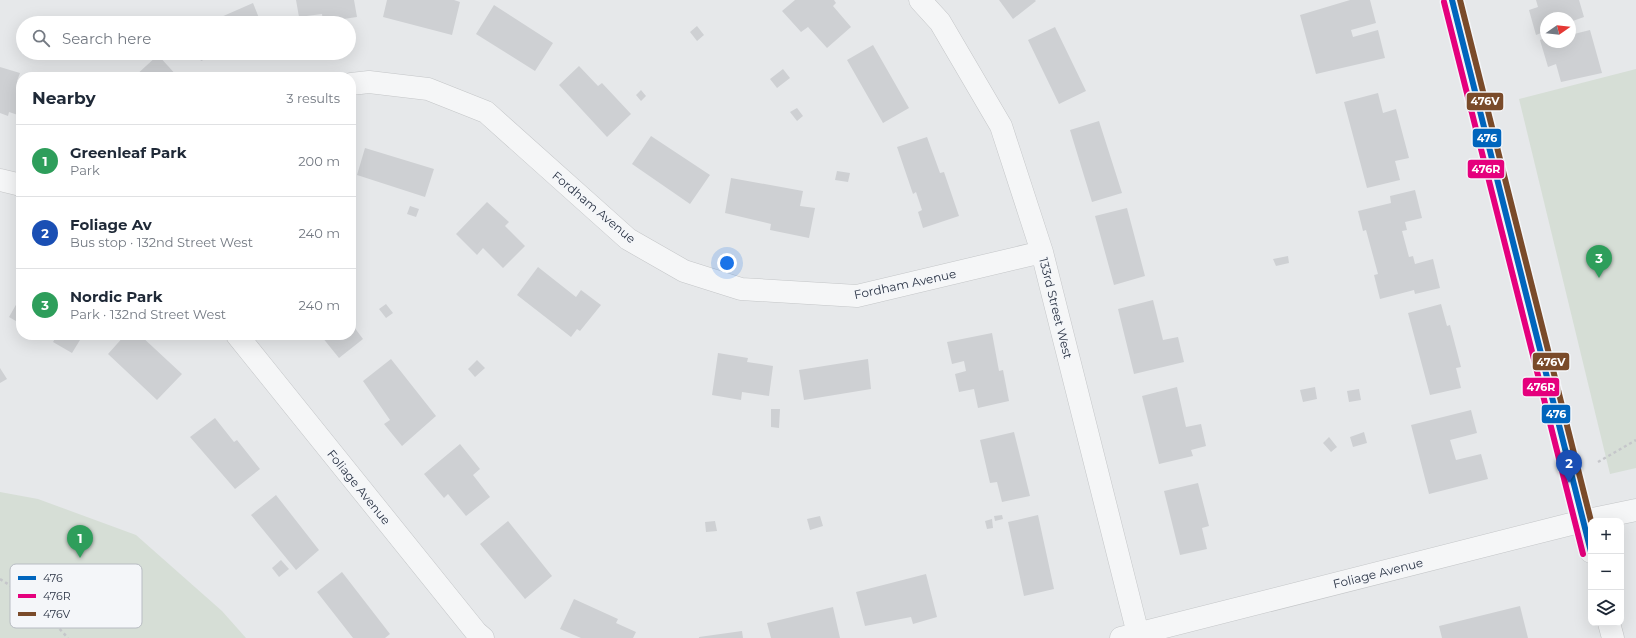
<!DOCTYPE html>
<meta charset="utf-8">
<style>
:root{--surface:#fff;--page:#f2f2f3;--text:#1f2937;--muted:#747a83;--line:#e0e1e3;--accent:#b45309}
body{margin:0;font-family:Montserrat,sans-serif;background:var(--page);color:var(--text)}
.controls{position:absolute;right:12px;bottom:12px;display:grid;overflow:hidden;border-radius:8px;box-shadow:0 4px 16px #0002}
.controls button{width:36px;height:36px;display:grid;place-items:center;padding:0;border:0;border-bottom:1px solid var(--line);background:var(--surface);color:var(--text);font:20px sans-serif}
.compass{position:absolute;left:1540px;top:12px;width:36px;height:36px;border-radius:50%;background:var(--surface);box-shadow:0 4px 16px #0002;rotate:76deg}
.you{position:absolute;left:727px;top:263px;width:14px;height:14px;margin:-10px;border:3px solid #fff;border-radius:50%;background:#1a73e8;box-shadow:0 0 0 6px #1a73e833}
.badge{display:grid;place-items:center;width:26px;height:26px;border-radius:50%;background:var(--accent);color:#fff;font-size:13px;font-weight:700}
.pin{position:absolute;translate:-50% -33px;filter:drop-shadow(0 1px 2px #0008)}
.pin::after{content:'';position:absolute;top:21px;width:14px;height:12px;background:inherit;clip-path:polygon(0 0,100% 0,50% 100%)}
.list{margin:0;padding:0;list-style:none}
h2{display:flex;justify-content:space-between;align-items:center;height:52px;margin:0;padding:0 16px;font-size:17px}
h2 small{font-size:13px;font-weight:400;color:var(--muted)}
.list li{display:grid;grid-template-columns:26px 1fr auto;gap:12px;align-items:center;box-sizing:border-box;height:72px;padding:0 16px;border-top:1px solid var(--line)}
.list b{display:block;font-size:15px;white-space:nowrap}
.list p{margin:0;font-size:13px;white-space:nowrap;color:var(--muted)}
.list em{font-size:13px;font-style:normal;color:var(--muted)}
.icon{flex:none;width:22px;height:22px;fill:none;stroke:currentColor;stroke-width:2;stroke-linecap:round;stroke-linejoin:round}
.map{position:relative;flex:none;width:1636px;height:638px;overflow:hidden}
.search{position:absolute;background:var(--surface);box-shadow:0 4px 16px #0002;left:16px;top:16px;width:340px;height:44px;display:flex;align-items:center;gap:10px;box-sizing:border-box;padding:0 14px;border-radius:22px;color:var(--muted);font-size:15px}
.panel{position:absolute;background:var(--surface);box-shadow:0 4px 16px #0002;left:16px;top:72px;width:340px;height:268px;border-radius:16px}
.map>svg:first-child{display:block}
.green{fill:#d6ded6}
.building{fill:#ced0d3}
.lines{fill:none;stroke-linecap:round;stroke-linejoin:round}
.minor-casing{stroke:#c4c6c8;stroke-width:23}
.path{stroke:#c5c6ca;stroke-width:2.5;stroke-dasharray:3 3;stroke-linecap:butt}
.minor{stroke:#f5f6f7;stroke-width:22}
.bus-1-casing{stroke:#f4f6f9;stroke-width:9}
.bus-2-casing{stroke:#f4f6f9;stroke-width:9}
.bus-3-casing{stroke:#f4f6f9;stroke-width:9}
.bus-1{stroke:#0065bd;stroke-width:6}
.bus-2{stroke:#e5007d;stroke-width:6}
.bus-3{stroke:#7a4b2a;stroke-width:6}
.labels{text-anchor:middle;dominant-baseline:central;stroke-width:3;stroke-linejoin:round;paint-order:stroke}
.street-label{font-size:12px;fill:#2b3445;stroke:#f4f6f9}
.key{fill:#f4f6f9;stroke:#b8bcc3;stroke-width:1}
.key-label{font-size:11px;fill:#2b3445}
.line-badge{stroke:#f4f6f9;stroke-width:1.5}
.badge-label{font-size:11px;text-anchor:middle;font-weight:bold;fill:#fff}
</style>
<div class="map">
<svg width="1636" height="638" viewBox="0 0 1636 638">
<rect width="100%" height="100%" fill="#e6e8ea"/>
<path class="green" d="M1636 69V468L1610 474 1519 99Z
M0 492 38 499 136 535 222 611 246 638H0Z"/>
<path class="building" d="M296 0H354L357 17 323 22 322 14 299 17Z
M387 0H454L460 2 452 35 383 17Z
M795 0H834L836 3 833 6 851 27 827 48 808 27 801 32 782 11Z
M999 0H1035L1036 1 1013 19Z
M1350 0H1370L1376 23 1351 30 1353 37 1378 30 1385 58 1316 74 1300 15Z
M1536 0H1579L1584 17 1570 22V18H1546V31L1536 35 1529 10 1538 7Z
M253 3 261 23H212V21Z
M494 5 553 43 535 71 476 34Z
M697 26 704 35 697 41 690 32Z
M1055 27 1086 91 1059 104 1028 40Z
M1590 30 1602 73 1561 82 1556 64 1548 67 1540 40 1546 38V42H1570V35Z
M873 45 909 108 883 123 847 60Z
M198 53H219L201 61Z
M158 55 178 77H134Z
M579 66 598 86 602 83 631 114 607 137 559 85Z
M0 67 20 73 17 81 21 82V116L9 112 8 116 0 113Z
M783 69 790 78 777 88 770 79Z
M641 90 646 96 641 101 636 95Z
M1378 93 1383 113 1396 109 1409 158 1395 161 1400 180 1367 188 1344 102Z
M797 108 803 116 797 121 790 112Z
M1099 121 1122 193 1092 202 1070 130Z
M651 136 710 175 690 204 632 164Z
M927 137 940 173 944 172 959 216 923 228 918 212 922 210 916 192 913 194 897 147Z
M365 148 434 169 425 197 357 175Z
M837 171 850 173 848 182 835 180Z
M731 178 803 191 800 206 815 208 809 238 770 230 771 224 725 213Z
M1415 190 1422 218 1405 222 1407 230 1402 231 1409 257 1413 256 1415 264 1433 259 1440 288 1415 294 1414 290 1380 299 1374 275 1378 274 1366 230 1363 231 1358 211 1391 203 1390 196Z
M487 202 509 222 505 226 525 246 503 268 483 248 477 255 456 234Z
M410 206 419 209 416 217 407 214Z
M1127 208 1145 276 1114 285 1095 216Z
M1288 256 1289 263 1276 266 1273 259Z
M538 267 576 297 581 290 601 305 580 331 577 329 571 337 517 295Z
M21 296V324L9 317Z
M1153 300 1163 340 1178 337 1184 362 1134 374 1118 309Z
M386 304 393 313 386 318 379 309Z
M1441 304 1447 326 1450 325 1461 367 1456 368 1461 388 1430 395 1408 313Z
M351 323 363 339 339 358 322 337 319 340 315 335H351Z
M992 333 999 371 1003 370 1009 401 978 408 974 389 959 392 955 374 966 371 964 361 952 364 947 342Z
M57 335H83L72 353 53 342Z
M125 335H140L182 374 157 400 108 354Z
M718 353 748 358 747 362 773 366 769 396 742 392 741 400 712 395Z
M391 359 436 416 402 446 384 424 390 420 363 381Z
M868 359 871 389 804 400 799 370Z
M477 360 485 368 475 377 468 369Z
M0 368 7 379 0 383Z
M1177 387 1186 427 1201 424 1206 446 1191 450 1193 456 1159 464 1142 396Z
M1315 387 1317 399 1303 402 1300 390Z
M1359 389 1361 400 1349 402 1347 391Z
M771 409H780L779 428 771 427Z
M1471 410 1477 433 1450 440 1456 460 1481 454 1488 479 1429 494 1411 425Z
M215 418 234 442 237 440 260 469 235 489 190 437Z
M1014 432 1030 496 1002 502 997 482 990 483 980 440Z
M1364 432 1367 443 1353 447 1350 437Z
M1329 437 1337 447 1331 452 1323 443Z
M460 444 480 469 473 475 490 497 466 516 448 494 444 498 424 474Z
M1198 483 1209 526 1202 528 1207 549 1180 555 1164 491Z
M276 495 319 550 296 570 251 515Z
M1002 515 1003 519 995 521 994 516Z
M1038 515 1054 589 1024 596 1008 522Z
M820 516 823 526 810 530 807 519Z
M992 519 993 528 987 529 985 521Z
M508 521 552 576 525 599 480 544Z
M715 521 717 531 706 532 705 522Z
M281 560 289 569 279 577 272 568Z
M342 572 390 634 385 638H353L317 592Z
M926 574 937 617 913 624 911 617 865 626 856 592Z
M574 599 618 619 616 623 636 632 633 638H581L560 629Z
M1520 606 1528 638H1442L1439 626Z
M833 607 840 638H771L767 623Z
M742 631 743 638H699V637Z"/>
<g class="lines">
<defs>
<path id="minor" d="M920 0 940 22 1001 126 1042 252 1139 638
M1452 0 1591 552
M351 84 369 82 428 89 486 112 628 239 684 271 741 289 857 296 1042 252
M0 180 21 185
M237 335 476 632 483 638
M1609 623 1613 638
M1121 638 1583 521 1636 510"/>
</defs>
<use href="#minor" class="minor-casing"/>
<path class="path" d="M1598 462 1636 440
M0 579C26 595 48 616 68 638"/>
<use href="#minor" class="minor"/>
<defs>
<path id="bus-1" d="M1452 0 1591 552"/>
<path id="bus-2" d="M1444 2 1583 554"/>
<path id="bus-3" d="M1460 0 1591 521"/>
</defs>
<use href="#bus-1" class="bus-1-casing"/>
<use href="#bus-2" class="bus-2-casing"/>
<use href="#bus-3" class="bus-3-casing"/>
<use href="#bus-1" class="bus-1"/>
<use href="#bus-2" class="bus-2"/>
<use href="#bus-3" class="bus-3"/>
</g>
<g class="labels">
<g class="street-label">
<text transform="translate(594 207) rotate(40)">Fordham Avenue</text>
<text transform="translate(905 284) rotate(-12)">Fordham Avenue</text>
<text transform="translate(1056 308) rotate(76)">133rd Street West</text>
<text transform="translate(359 487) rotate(51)">Foliage Avenue</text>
<text transform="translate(1378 573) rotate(-14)">Foliage Avenue</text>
</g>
</g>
<rect x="10" y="564" width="132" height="64" rx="6" class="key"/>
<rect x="18" y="576" width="18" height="4" fill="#0065bd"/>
<rect x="18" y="594" width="18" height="4" fill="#e5007d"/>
<rect x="18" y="612" width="18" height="4" fill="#7a4b2a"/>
<g class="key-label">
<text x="43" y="582">476</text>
<text x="43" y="600">476R</text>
<text x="43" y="618">476V</text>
</g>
<g class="line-badge">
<rect x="1466" y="92" width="38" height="19" rx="4" fill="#7a4b2a"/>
<rect x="1472" y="128" width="30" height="20" rx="4" fill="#0065bd"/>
<rect x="1467" y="159" width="38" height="20" rx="4" fill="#e5007d"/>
<rect x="1532" y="352" width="38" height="19" rx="4" fill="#7a4b2a"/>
<rect x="1522" y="377" width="38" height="20" rx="4" fill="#e5007d"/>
<rect x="1541" y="404" width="30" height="20" rx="4" fill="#0065bd"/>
</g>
<g class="badge-label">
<text x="1485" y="105">476V</text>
<text x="1487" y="142">476</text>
<text x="1486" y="173">476R</text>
<text x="1551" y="366">476V</text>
<text x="1541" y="391">476R</text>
<text x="1556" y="418">476</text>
</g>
</svg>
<div class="controls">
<button>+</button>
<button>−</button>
<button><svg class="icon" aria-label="layers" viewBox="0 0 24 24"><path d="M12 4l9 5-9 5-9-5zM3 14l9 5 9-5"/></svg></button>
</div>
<svg class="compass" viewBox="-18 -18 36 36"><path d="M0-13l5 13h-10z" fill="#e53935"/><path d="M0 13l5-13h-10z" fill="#747a83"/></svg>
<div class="you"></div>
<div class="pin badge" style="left:80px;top:558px;background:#2e9e5b">1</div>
<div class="pin badge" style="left:1569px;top:483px;background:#1a4fb4">2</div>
<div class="pin badge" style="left:1599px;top:278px;background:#2e9e5b">3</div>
<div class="search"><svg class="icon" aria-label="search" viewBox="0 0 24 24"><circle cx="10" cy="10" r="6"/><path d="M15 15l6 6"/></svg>Search here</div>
<section class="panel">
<h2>Nearby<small>3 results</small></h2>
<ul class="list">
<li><span class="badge" style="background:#2e9e5b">1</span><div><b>Greenleaf Park</b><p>Park</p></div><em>200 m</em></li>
<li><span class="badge" style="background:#1a4fb4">2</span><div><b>Foliage Av</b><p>Bus stop · 132nd Street West</p></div><em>240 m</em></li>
<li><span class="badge" style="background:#2e9e5b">3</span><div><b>Nordic Park</b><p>Park · 132nd Street West</p></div><em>240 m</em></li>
</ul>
</section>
</div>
